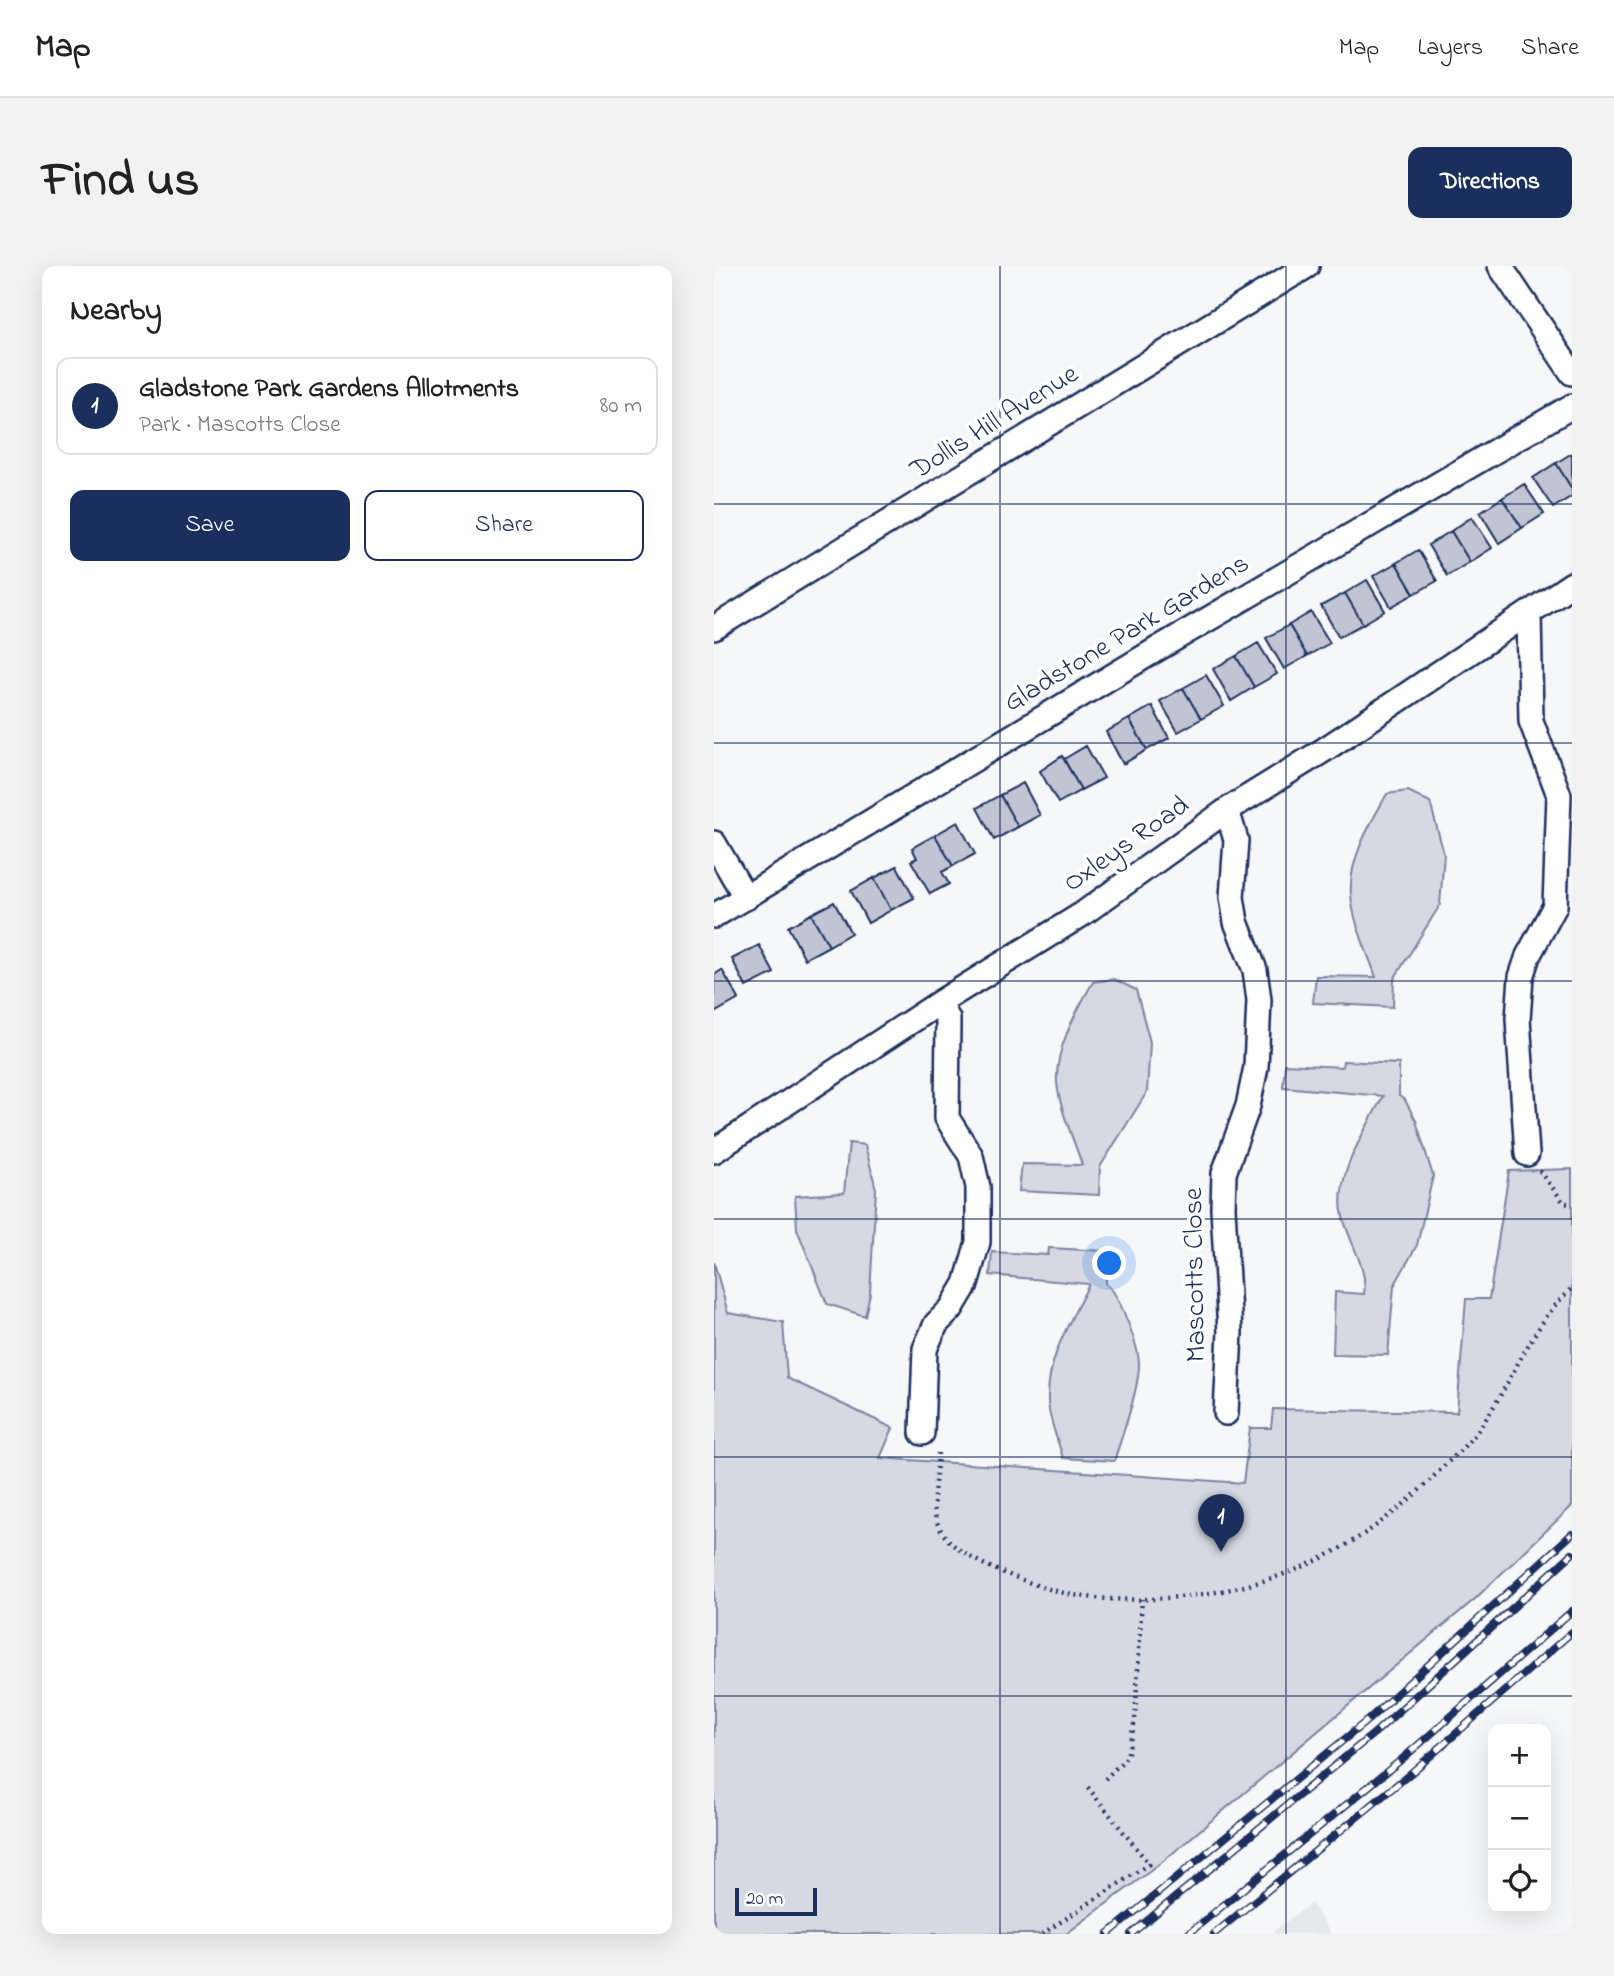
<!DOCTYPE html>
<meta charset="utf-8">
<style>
:root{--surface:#fff;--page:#f2f2f2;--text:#222;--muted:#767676;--line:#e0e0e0;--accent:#1b2f5e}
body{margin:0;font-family:"Indie Flower",sans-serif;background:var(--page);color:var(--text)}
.controls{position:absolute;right:21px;bottom:21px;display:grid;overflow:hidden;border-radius:14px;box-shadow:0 7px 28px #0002}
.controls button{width:63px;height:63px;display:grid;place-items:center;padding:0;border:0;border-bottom:2px solid var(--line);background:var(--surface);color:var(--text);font:35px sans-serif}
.scale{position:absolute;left:21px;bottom:18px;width:82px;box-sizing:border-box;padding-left:7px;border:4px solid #1b2f5e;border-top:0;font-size:19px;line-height:24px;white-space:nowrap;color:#1b2f5e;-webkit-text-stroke:5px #fff;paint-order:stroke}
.you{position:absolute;left:396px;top:998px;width:24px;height:24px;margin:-18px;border:5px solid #fff;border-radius:50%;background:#1a73e8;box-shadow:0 0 0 10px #1a73e833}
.badge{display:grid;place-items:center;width:46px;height:46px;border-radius:50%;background:var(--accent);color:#fff;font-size:23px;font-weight:700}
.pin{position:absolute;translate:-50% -58px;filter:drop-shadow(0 2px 4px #0008)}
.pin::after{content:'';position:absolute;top:37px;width:24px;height:21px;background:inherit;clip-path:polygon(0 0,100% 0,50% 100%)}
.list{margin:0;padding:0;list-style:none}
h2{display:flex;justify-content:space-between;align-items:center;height:91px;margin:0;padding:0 28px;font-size:30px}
h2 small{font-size:23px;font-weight:400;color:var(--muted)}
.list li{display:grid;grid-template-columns:46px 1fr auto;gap:21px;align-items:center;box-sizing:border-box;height:98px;margin:0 14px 14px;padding:0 14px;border:2px solid var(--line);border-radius:14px}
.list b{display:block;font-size:26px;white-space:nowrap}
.list p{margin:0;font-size:23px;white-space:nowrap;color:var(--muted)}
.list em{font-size:23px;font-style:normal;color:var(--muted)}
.actions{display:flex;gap:14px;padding:21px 28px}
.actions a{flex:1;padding:16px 0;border:2px solid var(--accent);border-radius:14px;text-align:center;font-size:24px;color:var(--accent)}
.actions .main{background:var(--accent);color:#fff}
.icon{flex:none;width:38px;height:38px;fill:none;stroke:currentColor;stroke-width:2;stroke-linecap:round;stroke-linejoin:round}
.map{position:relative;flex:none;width:858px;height:1668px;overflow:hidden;border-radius:14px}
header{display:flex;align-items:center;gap:42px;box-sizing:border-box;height:98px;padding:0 35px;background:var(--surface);border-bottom:2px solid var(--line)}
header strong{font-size:33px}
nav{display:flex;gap:38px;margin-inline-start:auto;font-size:24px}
.intro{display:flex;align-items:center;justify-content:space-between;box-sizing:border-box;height:168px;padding:0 42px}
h1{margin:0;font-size:49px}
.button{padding:18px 32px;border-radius:14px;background:var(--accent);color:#fff;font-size:24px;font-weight:700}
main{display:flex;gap:42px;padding:0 42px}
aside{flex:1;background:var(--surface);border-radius:14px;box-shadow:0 7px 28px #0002}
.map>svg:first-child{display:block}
.built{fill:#e6e8ee}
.green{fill:#d6d9e2;stroke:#7884a0;stroke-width:2}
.building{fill:#c0c4d3;stroke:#1b2f5e;stroke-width:2}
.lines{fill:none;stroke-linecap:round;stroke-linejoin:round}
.minor-casing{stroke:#1b2f5e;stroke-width:28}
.path{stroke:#1b2f5e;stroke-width:4.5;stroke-dasharray:2 5;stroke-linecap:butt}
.minor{stroke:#fff;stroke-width:23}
.rail-casing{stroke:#1b2f5e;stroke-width:8}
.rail{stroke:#fff;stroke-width:5;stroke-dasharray:16;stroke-linecap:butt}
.grid{fill:none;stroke:#1b2f5e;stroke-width:2;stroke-opacity:0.55}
.labels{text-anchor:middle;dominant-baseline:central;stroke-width:7;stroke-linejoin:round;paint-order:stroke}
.street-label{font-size:28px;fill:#1b2f5e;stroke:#fff}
</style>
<header>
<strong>Map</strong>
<nav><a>Map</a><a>Layers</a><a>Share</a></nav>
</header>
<div class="intro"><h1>Find us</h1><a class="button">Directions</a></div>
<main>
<aside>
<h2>Nearby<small></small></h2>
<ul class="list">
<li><span class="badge">1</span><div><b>Gladstone Park Gardens Allotments</b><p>Park · Mascotts Close</p></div><em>80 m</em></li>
</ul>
<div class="actions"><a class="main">Save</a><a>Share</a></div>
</aside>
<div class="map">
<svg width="858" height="1668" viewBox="0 0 858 1668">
<rect width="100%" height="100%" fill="#f6f7f9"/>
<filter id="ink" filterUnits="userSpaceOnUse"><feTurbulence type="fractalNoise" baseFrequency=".0143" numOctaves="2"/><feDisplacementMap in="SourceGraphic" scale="14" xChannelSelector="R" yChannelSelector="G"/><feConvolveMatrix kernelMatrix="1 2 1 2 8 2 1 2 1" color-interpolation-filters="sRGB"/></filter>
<g filter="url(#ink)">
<path class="built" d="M597 1637 617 1668H556Z"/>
<path class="green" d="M694 525 716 536 730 588 726 639 680 713 679 741 599 737 602 710 662 711C653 685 639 656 637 629 634 594 657 556 673 528Z
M400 713 422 724 436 776 433 826 386 901 385 929 305 925 308 898 368 899C360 873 345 843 343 816 341 782 363 744 379 716Z
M629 795 685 798V830L691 834 702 855 719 910 703 979 680 1020 674 1089 619 1088 621 1026 650 1028C654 1001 635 976 629 951 619 910 652 864 669 830L569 821 571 798 628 801Z
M135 877 151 879 162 923 156 1027 151 1050 113 1038 83 963 81 930 130 927Z
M858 903V1240L761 1333 447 1597 352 1668H0V996L14 1047 69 1056 73 1112 179 1162 166 1192 529 1217 536 1162H557L559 1143 743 1146 752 1033H775L795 905Z
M335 982 391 985 392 1018C405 1026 425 1082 425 1098 425 1123 408 1170 400 1195L349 1192C344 1174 334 1152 334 1134 333 1090 357 1055 375 1018L276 1009 278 986 334 989Z"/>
<path class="building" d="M858 187V223L842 197Z
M842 197 858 223V230L839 242 819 212Z
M810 218 830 248 808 262 788 232Z
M788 232 808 262 785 277 766 246Z
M758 251 778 282 756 296 737 265Z
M737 265 756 296 733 310 714 279Z
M704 284 723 315 700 328 682 297Z
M682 297 700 328 677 341 659 310Z
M653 314 671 345 649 358 631 327Z
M631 327 649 358 625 371 607 340Z
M597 346 616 377 593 390 575 359Z
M575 359 593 390 570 403 552 372Z
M544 377 563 408 540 421 522 390Z
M522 390 540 421 517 435 499 403Z
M492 409 510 440 487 453 469 422Z
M469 422 487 453 464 466 446 435Z
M438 440 455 472 433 484 415 453Z
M415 453 433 484 409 498 392 466Z
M372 480 390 512 367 524 350 493Z
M348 490 367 524 344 537 326 505Z
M309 517 326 549 304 561 286 529Z
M286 529 304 561 280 574 263 542Z
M244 556 261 588 239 600 221 569Z
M221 569 239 600 228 606 235 618 216 628 197 595 203 592 198 582Z
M183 600 200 632 177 644 160 612Z
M160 612 177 644 154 657 137 625Z
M120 636 137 667 115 680 97 648Z
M97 648 115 680 91 693 74 661Z
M45 679 60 707 32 721 18 693Z
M8 704 25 733 0 747V709Z"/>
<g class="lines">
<defs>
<path id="minor" d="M786 0 858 107
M0 362 593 0
M0 577 32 632
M0 650 445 382 858 140
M0 885 225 737 367 649 513 544 610 484 858 318
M813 888 804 753 807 711 814 690 841 640 845 529 817 455 815 347
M512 1147 516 1066 509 942 510 907 534 840 542 801 545 734 541 704 522 656 518 631 522 574 513 544
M208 1167 211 1083 222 1058 237 1043 252 1018 264 976V921L257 890 233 852 234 753 225 737"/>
</defs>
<use href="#minor" class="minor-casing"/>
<path class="path" d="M826 905 850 937 858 938
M224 1187C223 1207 216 1237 223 1256 235 1289 285 1305 314 1316 355 1332 395 1335 438 1333 555 1327 643 1289 725 1205 737 1193 751 1181 762 1167 797 1121 815 1061 858 1022
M391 1513 413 1491 421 1454 428 1333
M328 1668 435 1598 372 1519"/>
<use href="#minor" class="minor"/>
<defs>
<path id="rail" d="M394 1668 655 1453 858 1268
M417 1668 664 1464 858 1288
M474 1668 687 1494 858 1345
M500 1668 697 1507 858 1366"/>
</defs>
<use href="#rail" class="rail-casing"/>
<use href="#rail" class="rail"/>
</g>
</g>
<path class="grid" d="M286 0V1668M572 0V1668M0 238H858M0 477H858M0 715H858M0 953H858M0 1191H858M0 1430H858"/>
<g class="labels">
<g class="street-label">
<text transform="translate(281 157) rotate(-32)">Dollis Hill Avenue</text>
<text transform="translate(413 368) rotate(-31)">Gladstone Park Gardens</text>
<text transform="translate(413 579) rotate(-35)">Oxleys Road</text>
<text transform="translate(482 1009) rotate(-91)">Mascotts Close</text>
</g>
</g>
</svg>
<div class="controls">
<button>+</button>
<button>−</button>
<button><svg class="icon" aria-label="locate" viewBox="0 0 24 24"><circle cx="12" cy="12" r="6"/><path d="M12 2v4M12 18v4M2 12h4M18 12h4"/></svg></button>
</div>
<div class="scale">20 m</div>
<div class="you"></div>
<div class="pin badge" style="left:507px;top:1286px">1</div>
</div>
</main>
